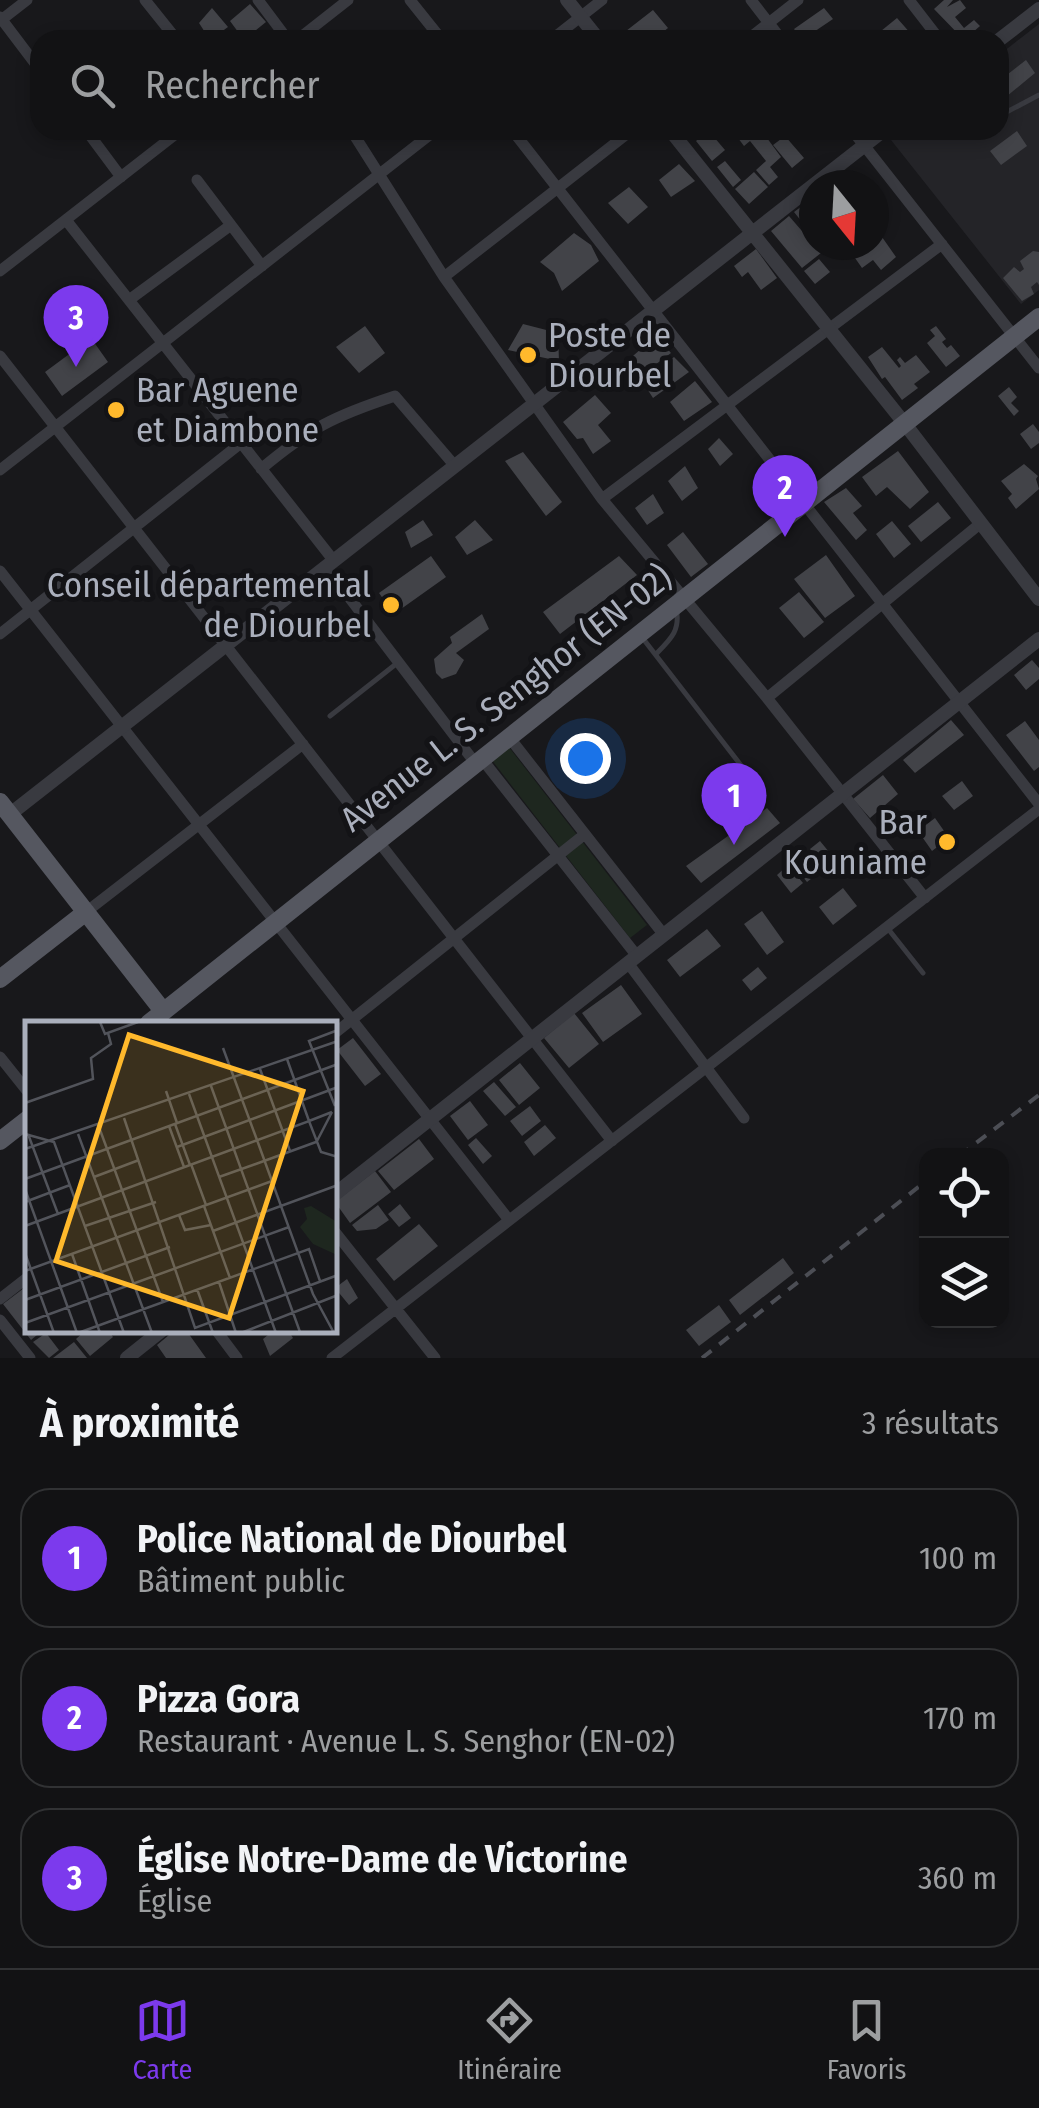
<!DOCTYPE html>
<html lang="fr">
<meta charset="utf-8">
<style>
:root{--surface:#121214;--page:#1b1b1d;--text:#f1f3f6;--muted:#9c9ea0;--line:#313234;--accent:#7c3aed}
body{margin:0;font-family:"Fira Sans Condensed",sans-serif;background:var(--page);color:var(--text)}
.controls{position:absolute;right:30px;bottom:30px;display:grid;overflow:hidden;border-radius:20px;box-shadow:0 5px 15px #0003}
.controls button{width:90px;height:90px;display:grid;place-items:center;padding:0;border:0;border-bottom:2px solid var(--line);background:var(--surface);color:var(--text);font:50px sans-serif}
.compass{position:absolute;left:799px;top:170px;width:90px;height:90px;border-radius:50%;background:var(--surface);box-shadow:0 5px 15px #0003;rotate:162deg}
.you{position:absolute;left:585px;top:758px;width:35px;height:35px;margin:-25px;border:8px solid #fff;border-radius:50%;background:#1a73e8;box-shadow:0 0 0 15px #1a73e833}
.badge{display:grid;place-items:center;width:65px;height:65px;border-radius:50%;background:var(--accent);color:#fff;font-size:32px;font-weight:700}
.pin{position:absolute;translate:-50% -82px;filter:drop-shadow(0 2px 5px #0008)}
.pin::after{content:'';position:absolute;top:52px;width:35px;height:30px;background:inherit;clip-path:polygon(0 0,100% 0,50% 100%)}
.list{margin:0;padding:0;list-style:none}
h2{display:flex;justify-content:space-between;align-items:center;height:130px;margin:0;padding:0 40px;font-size:42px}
h2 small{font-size:32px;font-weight:400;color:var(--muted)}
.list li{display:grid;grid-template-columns:65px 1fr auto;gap:30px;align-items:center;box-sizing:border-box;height:140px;margin:0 20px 20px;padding:0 20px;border:2px solid var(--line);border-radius:30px}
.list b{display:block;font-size:38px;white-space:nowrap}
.list p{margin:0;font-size:32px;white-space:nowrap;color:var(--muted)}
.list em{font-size:32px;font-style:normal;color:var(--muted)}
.icon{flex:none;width:55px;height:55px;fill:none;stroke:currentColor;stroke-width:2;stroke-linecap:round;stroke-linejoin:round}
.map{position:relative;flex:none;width:1039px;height:1358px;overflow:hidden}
.search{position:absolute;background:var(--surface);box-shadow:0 5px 15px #0003;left:30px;right:30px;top:30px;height:110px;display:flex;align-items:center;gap:25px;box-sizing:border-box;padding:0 35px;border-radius:30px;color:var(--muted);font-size:38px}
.sheet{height:610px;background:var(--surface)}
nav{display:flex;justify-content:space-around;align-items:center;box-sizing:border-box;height:140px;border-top:2px solid var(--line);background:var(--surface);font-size:28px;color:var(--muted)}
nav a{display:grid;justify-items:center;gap:5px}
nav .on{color:var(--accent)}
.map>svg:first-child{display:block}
.built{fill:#242428}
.green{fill:#1e271f}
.building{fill:#424348}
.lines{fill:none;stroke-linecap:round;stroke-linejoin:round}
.service{stroke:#393a40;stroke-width:5}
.minor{stroke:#393a40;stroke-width:11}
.tertiary{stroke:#393a40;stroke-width:14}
.primary{stroke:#555760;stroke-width:18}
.rail{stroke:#4c4e55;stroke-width:4;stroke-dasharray:12 10;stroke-linecap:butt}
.poi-dot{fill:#ffb92c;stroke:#131316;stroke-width:4}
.labels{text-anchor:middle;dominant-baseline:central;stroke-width:10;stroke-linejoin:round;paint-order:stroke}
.poi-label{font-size:35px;fill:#aaafbc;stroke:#131316;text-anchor:start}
.street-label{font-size:35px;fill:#aaafbc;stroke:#131316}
.inset-road{fill:none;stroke:#52545b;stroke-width:2.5}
.view{fill:#ffb92c;fill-opacity:0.15;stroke:#ffb92c;stroke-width:5}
.inset-edge{fill:none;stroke:#aaafbc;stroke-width:5}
</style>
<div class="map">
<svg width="1039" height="1358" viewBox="0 0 1039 1358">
<rect width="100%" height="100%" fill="#18181b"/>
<path class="built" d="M1039 24V290L1021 304 891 140 905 130H999V55Z"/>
<path class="green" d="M508 746 647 925 630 938 491 759Z"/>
<path class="building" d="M944 0H953L947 7 960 0 966 8 955 17 964 28 974 20 980 26 964 40 934 9Z
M250 4 266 22 244 40 230 21Z
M212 8 228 27 210 40 199 23Z
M824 8 833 19 802 40 794 29Z
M653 10 668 28 653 40H633L626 31Z
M897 18 912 35 906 40H889L881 31Z
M1026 60 1035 73 1001 101 999 81Z
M708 130 725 150 712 161 696 141Z
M755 130H761L781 157 770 167 778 177 769 185 756 170 766 161 750 141 744 146 738 138 743 134 746 138Z
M1017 131 1027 146 1001 165 990 151Z
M785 136 804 158 792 168 773 145Z
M725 161 741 180 733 187 717 167Z
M679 164 695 181 671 197 659 180Z
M754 172 768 187 749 204 735 189Z
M629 187 648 207 628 224 608 203Z
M806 203 814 213V229L810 232 794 212Z
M789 216 821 253 802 268 771 231Z
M574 233 591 245 599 261 562 291 554 273 540 262Z
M882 237 896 257 881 270 873 260 862 268 855 258Z
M756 249 777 278 761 290 748 272 742 277 734 266Z
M1033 251 1039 252V285L1037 282 1031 287 1034 294 1022 301 1003 278 1014 267 1020 272 1024 269 1020 261Z
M819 259 830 272 815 284 804 271Z
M523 324 558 333 559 361 508 350Z
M365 326 385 353 359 373 336 347Z
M936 326 946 339 942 342 947 348 951 345 960 356 946 367 927 343 935 336 930 330Z
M656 336 671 353 632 382 619 368Z
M91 338 108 362 62 396 45 372Z
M882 347 899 368 901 366 897 360 900 357 905 363 916 355 930 372 914 384 918 388 902 400 885 377 882 379 868 357Z
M674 357 689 372 653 398 642 381Z
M695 381 712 402 684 421 670 402Z
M1009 387 1017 397 1011 403 1019 411 1014 416 998 396Z
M595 395 611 413 598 425 611 441 593 454 583 438 577 439 563 422Z
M1033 424 1039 432V443L1031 449 1020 434Z
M719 438 733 454 720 466 708 449Z
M898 451 929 492 910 509 887 487 876 496 862 477Z
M523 452 562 502 546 516 505 461Z
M1024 464 1038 476 1036 479 1039 489 1016 509 1008 498 1012 494 1001 481Z
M685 466 698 488 682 501 668 481Z
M846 488 862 506 853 513 867 530 856 540 824 502Z
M653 494 664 513 647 525 635 508Z
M938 502 951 518 921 542 908 526Z
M423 520 433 535 411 548 405 532Z
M475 520 493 540 467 555 455 537Z
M892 521 911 544 894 558 876 534Z
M683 532 708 564 691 577 667 545Z
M826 555 855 596 825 618 794 579Z
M431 556 446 577 394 614 379 593Z
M619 556 637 575 560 634 543 612Z
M799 592 824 622 804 638 779 608Z
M482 614 489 629 456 653 464 660 456 674 442 679 436 673 434 659 452 643 450 637Z
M1032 660 1039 668V679L1026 690 1014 675Z
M951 720 964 735 915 773 903 760Z
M1025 721 1039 740V767L1034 771 1006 735Z
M883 775 898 794 870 818 853 799Z
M962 781 973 796 954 810 942 796Z
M767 808 780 823 701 883 686 866Z
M935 818 949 838 932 851 918 831Z
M820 841 834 858 824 866 810 849Z
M807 853 821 871 807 882 793 865Z
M788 865 803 883 791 893 777 875Z
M843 888 857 906 833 925 819 907Z
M762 911 784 942 767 955 744 924Z
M707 929 721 946 680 977 667 960Z
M758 967 767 978 751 991 742 980Z
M621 985 642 1014 603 1042 582 1013Z
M574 1013 599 1044 569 1068 544 1038Z
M353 1038 381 1074 365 1086 337 1050Z
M520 1063 540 1088 519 1105 499 1080Z
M494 1082 516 1107 505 1116 483 1091Z
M470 1101 488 1125 468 1140 450 1116Z
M530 1106 541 1121 522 1136 510 1121Z
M545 1125 556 1138 534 1156 524 1142Z
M476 1138 492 1156 483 1164 468 1145Z
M419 1139 434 1159 394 1190 378 1171Z
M375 1171 391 1192 350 1223 335 1202Z
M400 1204 411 1218 399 1227 388 1214Z
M378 1205 389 1220 376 1229 357 1231 352 1225Z
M419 1224 438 1246 394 1281 376 1259Z
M783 1258 794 1273 740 1315 729 1300Z
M347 1279 358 1298 349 1305 335 1288Z
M28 1285V1330H43L31 1340 3 1304Z
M719 1305 731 1322 699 1346 686 1330Z
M86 1330H108L113 1337 90 1356 76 1339Z
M175 1330H186L206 1358H166L157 1345Z
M274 1330H288L293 1338 270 1356 263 1339Z
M46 1333 59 1350 49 1358 33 1342Z
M74 1342 87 1358H53Z"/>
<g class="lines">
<path class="service" d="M999 116 1039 95
M641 636 750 777
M656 654C671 639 681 630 676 608
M330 716 396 664
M889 930 923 973"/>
<path class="minor" d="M145 0 177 40
M258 0 288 40
M410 0 442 40
M751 0 782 40
M909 0 940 40
M0 17 40 70
M0 21 27 0
M297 40 348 0
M551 40 602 0
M747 40 798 0
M86 130 121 177
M351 130 444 277 602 499 767 698 925 898
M512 130 1039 804
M852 130 1039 368
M197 180 262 266
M66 220 334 561
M0 271 181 130
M444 277 632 130
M129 300 231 225
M0 356 612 1141
M261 469C310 428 334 416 395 396L455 466
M0 470 436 130
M602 499 942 244
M326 567 476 764
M0 571 509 1220
M0 634 241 443
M767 698 981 523
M509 737 664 935
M482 759 637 956
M86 912 303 744
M628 963 744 1118
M335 1033 585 834
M0 1057 28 1092
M335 1232 435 1358
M0 1299 28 1277
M0 1320 30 1358
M216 1330 237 1358
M332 1358 1039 809"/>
<path class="tertiary" d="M567 0 599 40
M999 40 1039 9
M670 130 905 424 1039 599
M9 815 884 130
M335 1194 1039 639
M127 1358 162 1330"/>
<path class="primary" d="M0 802 163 1011
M0 979 86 912
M149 1023 1039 317
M0 1141 28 1119"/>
<path class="rail" d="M959 1156 1039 1095
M702 1358 926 1181"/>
</g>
<g class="poi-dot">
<circle cx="528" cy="355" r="10"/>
<circle cx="116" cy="410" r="10"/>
<circle cx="391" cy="605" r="10"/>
<circle cx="947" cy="842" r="10"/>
</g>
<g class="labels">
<g class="poi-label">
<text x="548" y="335">Poste de<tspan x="548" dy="40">Diourbel</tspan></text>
<text x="136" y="390">Bar Aguene<tspan x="136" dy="40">et Diambone</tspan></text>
<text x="371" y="585" text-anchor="end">Conseil départemental<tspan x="371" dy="40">de Diourbel</tspan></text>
<text x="927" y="822" text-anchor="end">Bar<tspan x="927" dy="40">Kouniame</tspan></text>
</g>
<g class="street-label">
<text transform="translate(506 698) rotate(-38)">Avenue L. S. Senghor (EN-02)</text>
</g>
</g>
<g transform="translate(25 1021)">
<rect width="312" height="312" fill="#18181b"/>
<path d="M286 185 312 201V234L288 223 275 206 282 198 279 187Z" fill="#1e271f"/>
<path class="inset-road" d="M75 1 80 13 113 1M198 27 232 119M262 38 284 100 307 91M235 48 265 130M186 65 275 311M141 70 152 102M164 73 251 312M0 82 68 58 66 37 86 23 83 12M310 85 284 20 313 9M99 97 170 307 313 254M150 103 165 144M144 105 159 146M74 106 138 281M0 113 29 121 99 312M3 113 33 193M53 113 127 312M232 119 288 273 309 312M292 120 307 91M152 126 313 66M0 128 313 20M239 140 291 121M166 143 181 184M69 156 114 139M194 156 239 140M0 158 313 43M0 168 52 312M0 181 45 164M179 185 205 257M154 194 160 209 186 204M0 205 284 100 296 131 313 136M60 205 131 181M188 210 313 164M0 232 29 312M47 233 75 312M0 250 247 160M194 261 211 312M172 268 188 312M0 279 145 226M0 302 264 206M53 312 284 228 295 260M216 312 313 274"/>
<path class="view" d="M104 14 278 70 204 297 31 240Z"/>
<rect width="312" height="312" class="inset-edge"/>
</g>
</svg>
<div class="controls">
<button><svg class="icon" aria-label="locate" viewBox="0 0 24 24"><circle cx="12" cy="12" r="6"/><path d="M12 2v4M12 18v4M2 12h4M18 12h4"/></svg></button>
<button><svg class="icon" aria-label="layers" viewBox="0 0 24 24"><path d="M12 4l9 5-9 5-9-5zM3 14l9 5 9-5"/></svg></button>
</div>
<svg class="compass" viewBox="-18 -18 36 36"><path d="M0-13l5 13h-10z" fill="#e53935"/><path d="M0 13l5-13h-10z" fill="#9c9ea0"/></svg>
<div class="you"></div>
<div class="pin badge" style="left:734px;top:845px">1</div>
<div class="pin badge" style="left:785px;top:537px">2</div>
<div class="pin badge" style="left:76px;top:367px">3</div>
<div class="search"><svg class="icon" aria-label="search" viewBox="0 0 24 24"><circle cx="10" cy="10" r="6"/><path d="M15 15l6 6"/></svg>Rechercher</div>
</div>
<section class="sheet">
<h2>À proximité<small>3 résultats</small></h2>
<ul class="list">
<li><span class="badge">1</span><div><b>Police National de Diourbel</b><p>Bâtiment public</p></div><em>100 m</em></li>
<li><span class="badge">2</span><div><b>Pizza Gora</b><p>Restaurant · Avenue L. S. Senghor (EN-02)</p></div><em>170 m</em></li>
<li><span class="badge">3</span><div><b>Église Notre-Dame de Victorine</b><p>Église</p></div><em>360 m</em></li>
</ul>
</section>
<nav>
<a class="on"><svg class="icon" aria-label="map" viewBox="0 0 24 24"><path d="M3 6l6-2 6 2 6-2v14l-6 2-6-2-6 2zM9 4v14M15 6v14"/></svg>Carte</a>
<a><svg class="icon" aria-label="directions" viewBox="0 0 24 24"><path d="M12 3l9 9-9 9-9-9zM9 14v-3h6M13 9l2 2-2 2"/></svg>Itinéraire</a>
<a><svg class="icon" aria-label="saved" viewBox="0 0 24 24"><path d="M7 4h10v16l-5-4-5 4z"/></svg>Favoris</a>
</nav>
